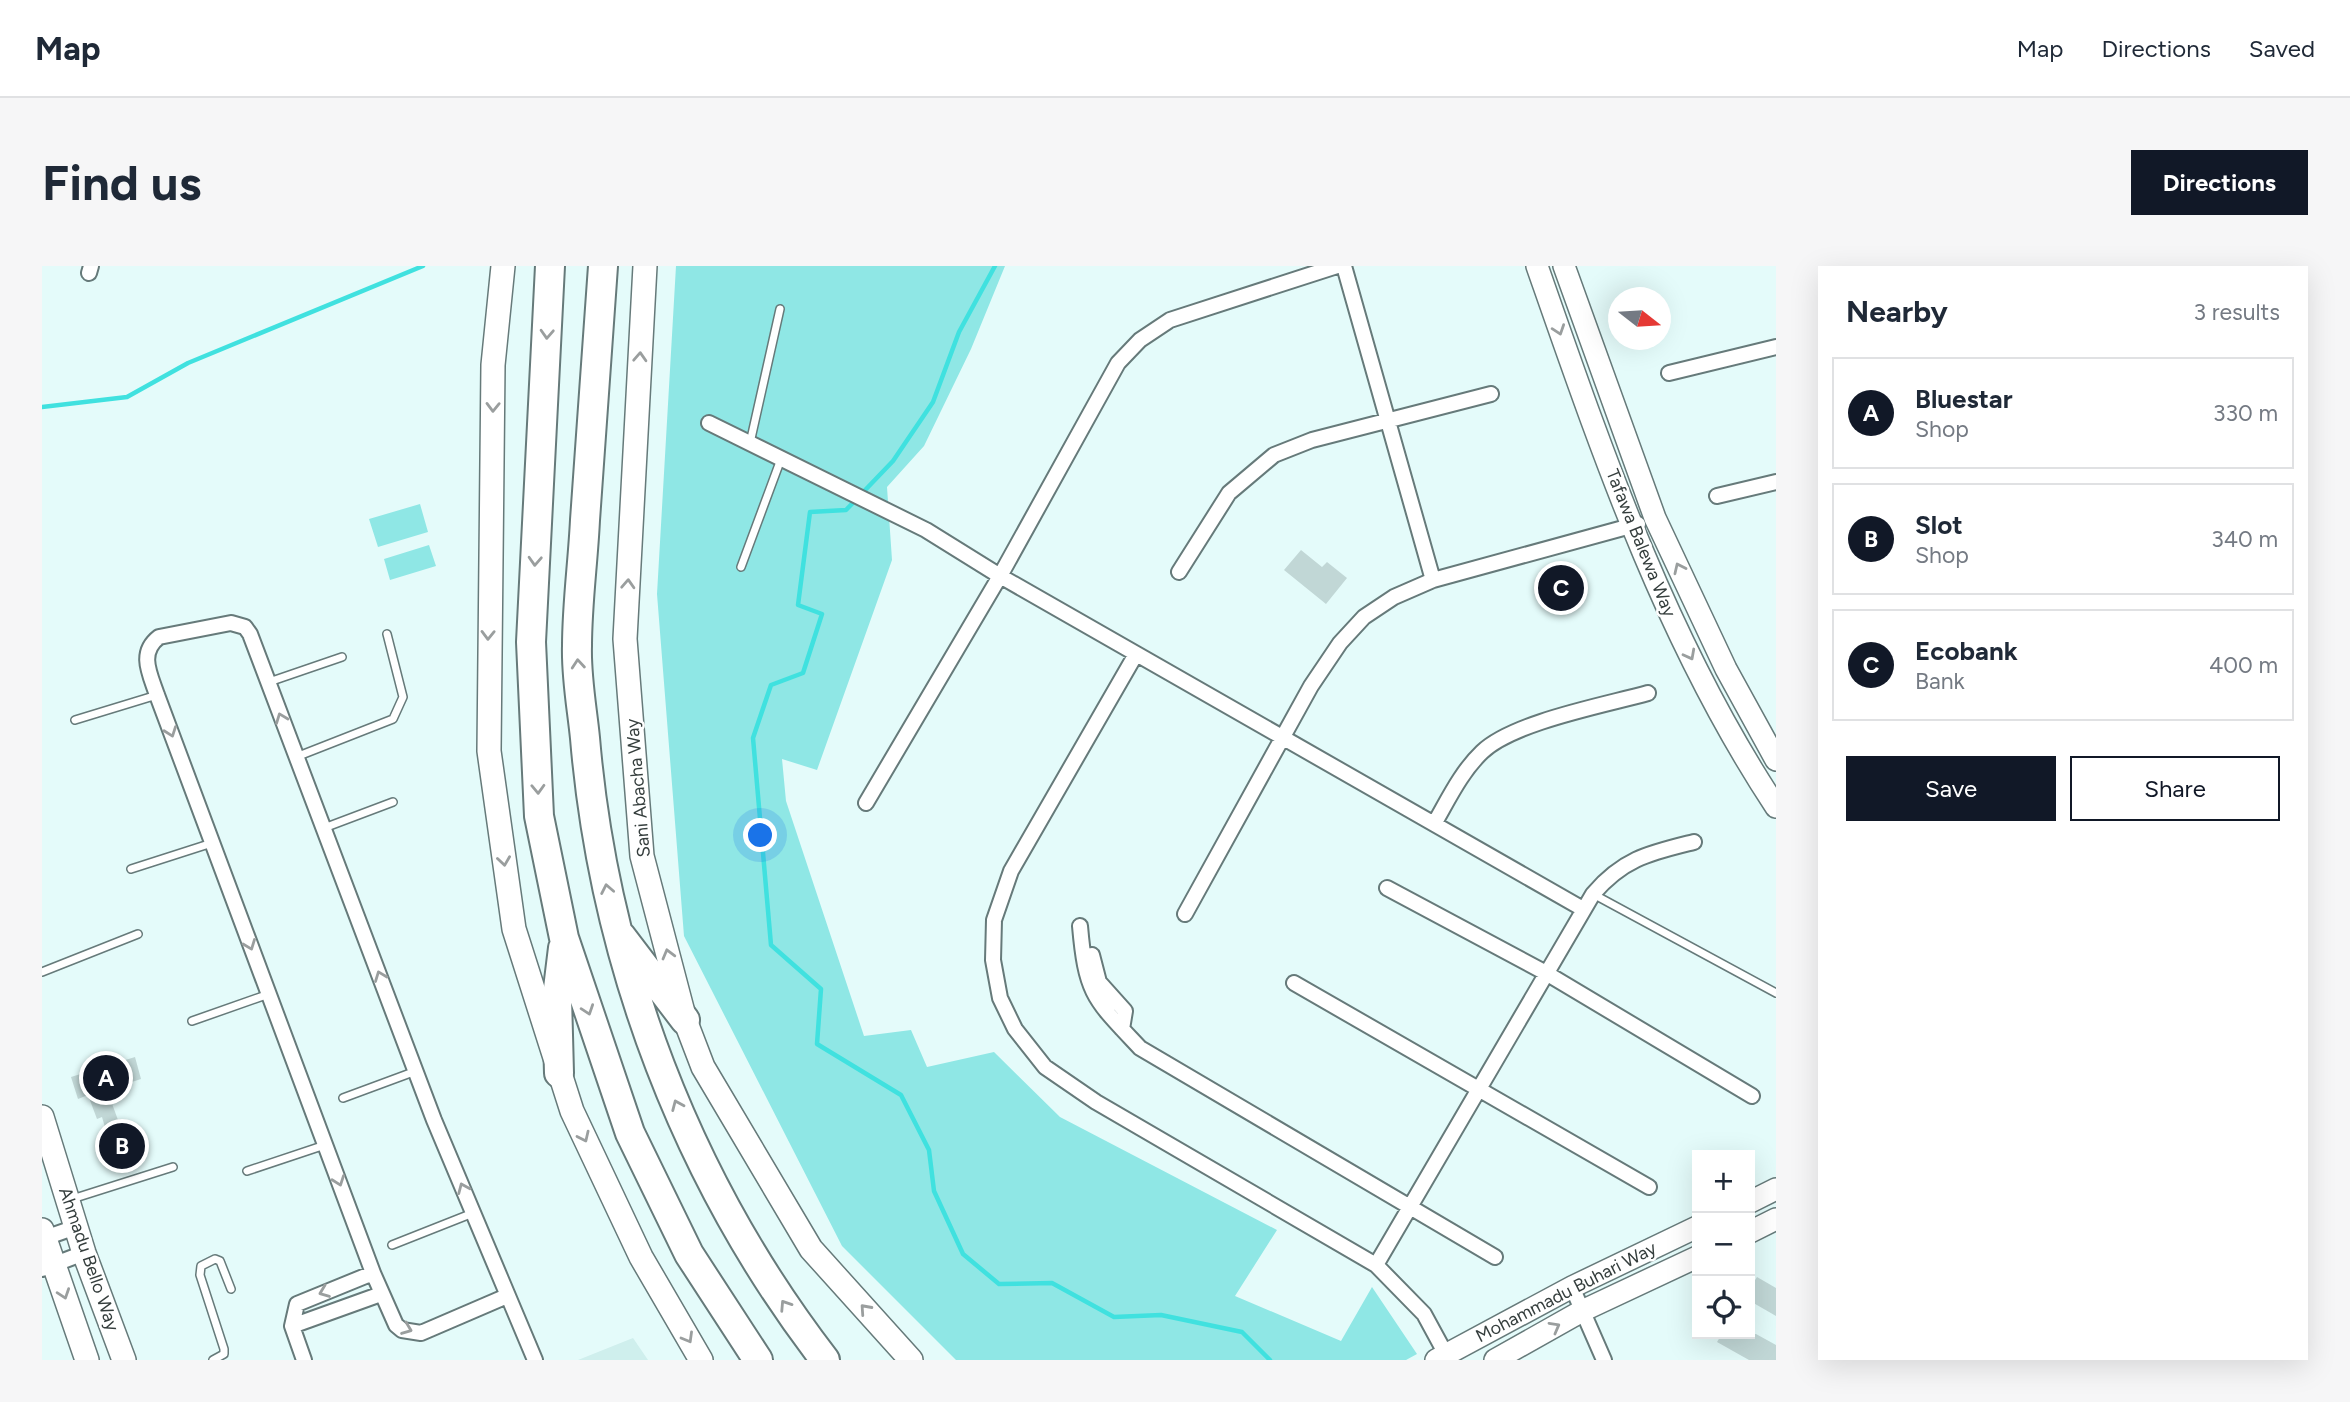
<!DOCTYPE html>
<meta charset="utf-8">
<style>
:root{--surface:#fff;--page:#f6f6f7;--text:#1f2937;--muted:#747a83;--line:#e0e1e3;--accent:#111827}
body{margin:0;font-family:Figtree,sans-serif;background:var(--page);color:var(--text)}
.controls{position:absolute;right:21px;bottom:21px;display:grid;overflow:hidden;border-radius:0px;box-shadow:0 7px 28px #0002}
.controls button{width:63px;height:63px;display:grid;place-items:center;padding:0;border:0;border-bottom:2px solid var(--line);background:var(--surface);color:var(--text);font:35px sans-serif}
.compass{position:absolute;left:1566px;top:21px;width:63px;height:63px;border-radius:50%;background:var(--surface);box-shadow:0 7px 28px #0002;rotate:107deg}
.you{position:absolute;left:719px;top:570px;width:24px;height:24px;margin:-18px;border:5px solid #fff;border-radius:50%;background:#1a73e8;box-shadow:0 0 0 10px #1a73e833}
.badge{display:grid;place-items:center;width:46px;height:46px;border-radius:50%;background:var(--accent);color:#fff;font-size:23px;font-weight:700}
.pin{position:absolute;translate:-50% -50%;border:4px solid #fff;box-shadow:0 2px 7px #0006}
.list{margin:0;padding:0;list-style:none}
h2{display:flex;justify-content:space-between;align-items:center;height:91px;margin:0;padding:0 28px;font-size:30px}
h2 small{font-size:23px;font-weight:400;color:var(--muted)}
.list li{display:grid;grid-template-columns:46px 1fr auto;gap:21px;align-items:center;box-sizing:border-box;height:112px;margin:0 14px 14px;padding:0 14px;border:2px solid var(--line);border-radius:0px}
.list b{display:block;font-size:26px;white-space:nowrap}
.list p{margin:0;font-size:23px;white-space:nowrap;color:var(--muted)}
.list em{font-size:23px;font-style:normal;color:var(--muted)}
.actions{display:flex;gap:14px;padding:21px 28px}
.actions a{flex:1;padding:16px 0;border:2px solid var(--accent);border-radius:0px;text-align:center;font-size:24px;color:var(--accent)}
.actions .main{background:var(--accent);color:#fff}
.icon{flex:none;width:38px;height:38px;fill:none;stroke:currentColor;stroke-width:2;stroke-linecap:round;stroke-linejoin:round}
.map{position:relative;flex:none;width:1734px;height:1094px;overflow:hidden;border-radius:0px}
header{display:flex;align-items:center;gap:42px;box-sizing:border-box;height:98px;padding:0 35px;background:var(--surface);border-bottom:2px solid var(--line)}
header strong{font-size:33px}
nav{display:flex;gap:38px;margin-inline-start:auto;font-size:24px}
.intro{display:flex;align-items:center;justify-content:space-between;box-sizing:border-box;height:168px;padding:0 42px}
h1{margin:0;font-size:49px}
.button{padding:18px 32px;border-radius:0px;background:var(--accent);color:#fff;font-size:24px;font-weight:700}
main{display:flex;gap:42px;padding:0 42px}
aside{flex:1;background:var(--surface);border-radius:0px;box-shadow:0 7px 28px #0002}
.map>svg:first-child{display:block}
.built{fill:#cfefed}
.green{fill:#8fe7e5}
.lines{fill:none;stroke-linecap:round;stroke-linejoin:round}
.stream{stroke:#40e1df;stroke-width:4.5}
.building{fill:#c1d7d6}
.lane-casing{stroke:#667a7a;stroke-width:10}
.street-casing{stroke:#667a7a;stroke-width:18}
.secondary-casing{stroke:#667a7a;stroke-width:24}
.primary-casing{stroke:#667a7a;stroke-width:26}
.highway-casing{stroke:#667a7a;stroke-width:32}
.lane{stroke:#fff;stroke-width:7}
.street{stroke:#fff;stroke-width:14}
.secondary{stroke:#fff;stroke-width:21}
.primary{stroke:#fff;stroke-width:23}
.highway{stroke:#fff;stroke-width:28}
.oneway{stroke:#9a9e9e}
.labels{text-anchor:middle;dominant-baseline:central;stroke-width:5;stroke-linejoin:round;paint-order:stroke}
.street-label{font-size:18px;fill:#353e3d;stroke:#fff}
</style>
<header>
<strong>Map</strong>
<nav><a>Map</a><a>Directions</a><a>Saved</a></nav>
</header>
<div class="intro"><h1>Find us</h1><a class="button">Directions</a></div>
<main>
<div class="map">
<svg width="1734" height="1094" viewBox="0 0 1734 1094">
<rect width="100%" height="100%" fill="#e4fbfa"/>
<path class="built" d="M591 1072 606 1094H536Z"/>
<path class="green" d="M634 0H963L929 83 882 180 845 221 850 294 775 504 740 493 744 535 822 770 869 764 885 801 952 786 1018 851 1235 964 1193 1030 1299 1075 1330 1021 1375 1088 1364 1094H914L800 980 642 670 615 328Z
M378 238 386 266 336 281 327 253Z
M387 279 394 300 348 314 342 293Z"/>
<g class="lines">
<path class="stream" d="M953 0 917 66 891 136 851 195 804 244 768 246 756 339 780 348 761 407 729 419 711 472 729 679 779 723 775 778 859 829 887 884 892 925 921 988 957 1018 1010 1017 1072 1051 1119 1049 1200 1066 1228 1094
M0 141 85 131 146 97 381 0"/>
</g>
<path class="building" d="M1259 284 1280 301 1285 296 1305 312 1284 338 1242 304Z
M93 791 99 813 65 824 76 854 80 853 82 860 86 859 97 899 76 906 60 851 55 853 46 829 36 833 29 811Z
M1715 1011 1734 1022V1050L1708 1035V1022Z
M1680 1068H1714L1734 1079V1094H1707L1675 1076Z"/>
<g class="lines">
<defs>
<path id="lane" d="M708 177 738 43
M699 301 739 193
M227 416 300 391
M33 454 115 429
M254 491 351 453 361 431 345 368
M282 562 351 536
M89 603 170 577
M1551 628 1734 727
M0 706 96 668
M150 755 227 728
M301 832 374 805
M205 905 283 879
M30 933 131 901
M350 979 431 947
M171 1094 182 1088V1083L158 1009 159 1000 173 993 178 995 189 1023"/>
<path id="street" d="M1302 0 1391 314
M47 7 49 0
M1627 107 1734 81
M667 157 884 264 958 310 1541 643
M1675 230 1734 216
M1137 306 1187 227 1232 189 1270 174 1449 128
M1094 388 969 605 952 654 951 694 958 732 973 763 1003 801 1054 836 1334 999 1382 1048 1407 1094
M824 537 958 310 1076 97 1098 74 1128 54 1295 0
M1392 558C1406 534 1419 506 1440 486 1471 456 1563 439 1606 427
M1345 622 1504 707 1710 830
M1143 648 1269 420 1298 377 1322 351 1352 331 1391 314 1596 258
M1038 660C1044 729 1052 733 1098 782L1453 991
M1050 689 1057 716 1083 745 1080 763
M1252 717 1607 921
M0 973 34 961
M1334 999 1551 628C1582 592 1608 587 1652 576
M0 1003 42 987
M1530 1021 1562 1094
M465 1030 379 1067 360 1064 354 1059 331 1007 115 429C108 408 96 387 117 371L189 357 203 361 208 368 392 854 493 1094
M250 1060 339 1028
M262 1094 250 1060 255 1038 331 1007"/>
<path id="secondary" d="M1495 0C1560 186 1624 375 1734 541
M1522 0 1613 252 1684 403 1734 494
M1708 936 1734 923
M1708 966 1734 953
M1394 1094 1530 1021 1655 961
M1453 1094 1540 1045 1655 991"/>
<path id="primary" d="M461 0 451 99 447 485 472 663 530 845 599 991 659 1094
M603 0 583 373 600 590 643 754 661 801 769 983 869 1094
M0 851 42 987 82 1094
M0 964 45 1094"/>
<path id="highway" d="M508 0 489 376 497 550 522 672 588 867 647 988 716 1094
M561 0C555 85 549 169 543 254 541 296 535 338 535 380 534 411 540 442 543 472 562 697 645 915 783 1094
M579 670 643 754
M517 807 515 731 521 682"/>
</defs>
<use href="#lane" class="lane-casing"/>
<use href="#street" class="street-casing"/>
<use href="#secondary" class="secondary-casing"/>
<use href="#primary" class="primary-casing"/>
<use href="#highway" class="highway-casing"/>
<use href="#lane" class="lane"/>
<use href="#street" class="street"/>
<use href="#secondary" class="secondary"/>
<use href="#primary" class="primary"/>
<use href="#highway" class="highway"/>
</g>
<defs><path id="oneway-chevron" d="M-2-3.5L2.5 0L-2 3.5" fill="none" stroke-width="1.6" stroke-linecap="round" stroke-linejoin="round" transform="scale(1.75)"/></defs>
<g class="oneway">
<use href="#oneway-chevron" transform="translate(1517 64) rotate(71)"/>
<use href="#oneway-chevron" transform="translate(505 68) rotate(93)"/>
<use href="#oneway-chevron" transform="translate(598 91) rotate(-87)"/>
<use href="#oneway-chevron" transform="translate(451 141) rotate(91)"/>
<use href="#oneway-chevron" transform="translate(493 295) rotate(93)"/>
<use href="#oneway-chevron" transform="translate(1637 302) rotate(-115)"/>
<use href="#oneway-chevron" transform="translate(586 318) rotate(-87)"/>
<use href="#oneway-chevron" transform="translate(446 369) rotate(91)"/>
<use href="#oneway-chevron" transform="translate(1648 389) rotate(62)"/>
<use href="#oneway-chevron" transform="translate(536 398) rotate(-95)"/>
<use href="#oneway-chevron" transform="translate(239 452) rotate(-111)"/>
<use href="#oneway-chevron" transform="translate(129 466) rotate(70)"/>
<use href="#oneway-chevron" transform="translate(496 523) rotate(88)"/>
<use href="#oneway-chevron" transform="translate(462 595) rotate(82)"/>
<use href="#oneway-chevron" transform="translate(565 623) rotate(-101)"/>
<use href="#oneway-chevron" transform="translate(208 679) rotate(69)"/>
<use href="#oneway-chevron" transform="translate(626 688) rotate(-105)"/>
<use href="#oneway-chevron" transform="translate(338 710) rotate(-111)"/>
<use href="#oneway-chevron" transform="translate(546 744) rotate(71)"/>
<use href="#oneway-chevron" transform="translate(635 839) rotate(-113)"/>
<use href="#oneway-chevron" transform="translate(542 871) rotate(65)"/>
<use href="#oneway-chevron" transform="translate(297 915) rotate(70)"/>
<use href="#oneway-chevron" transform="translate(421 922) rotate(-113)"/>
<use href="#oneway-chevron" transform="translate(282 1026) rotate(159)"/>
<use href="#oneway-chevron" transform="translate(22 1028) rotate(71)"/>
<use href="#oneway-chevron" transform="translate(743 1039) rotate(-123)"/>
<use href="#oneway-chevron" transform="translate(823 1043) rotate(-132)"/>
<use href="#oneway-chevron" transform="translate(1513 1061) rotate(-29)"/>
<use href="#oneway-chevron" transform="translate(365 1063) rotate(21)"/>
<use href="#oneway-chevron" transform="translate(646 1072) rotate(60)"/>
</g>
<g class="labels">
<g class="street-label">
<text transform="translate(1599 277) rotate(68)">Tafawa Balewa Way</text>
<text transform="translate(596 522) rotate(-95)">Sani Abacha Way</text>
<text transform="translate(47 993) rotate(71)">Ahmadu Bello Way</text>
<text transform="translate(1524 1026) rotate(-27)">Mohammadu Buhari Way</text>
</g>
</g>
</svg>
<div class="controls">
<button>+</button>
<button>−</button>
<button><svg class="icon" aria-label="locate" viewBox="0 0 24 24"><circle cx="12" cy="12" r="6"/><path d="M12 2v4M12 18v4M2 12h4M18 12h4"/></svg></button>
</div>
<svg class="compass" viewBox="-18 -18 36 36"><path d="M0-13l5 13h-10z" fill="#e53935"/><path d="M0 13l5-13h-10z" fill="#747a83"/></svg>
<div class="you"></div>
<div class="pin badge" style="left:64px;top:812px">A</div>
<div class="pin badge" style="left:80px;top:880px">B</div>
<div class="pin badge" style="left:1519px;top:322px">C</div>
</div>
<aside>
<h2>Nearby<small>3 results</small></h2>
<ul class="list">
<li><span class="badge">A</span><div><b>Bluestar</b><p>Shop</p></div><em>330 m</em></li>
<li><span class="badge">B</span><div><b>Slot</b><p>Shop</p></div><em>340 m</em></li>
<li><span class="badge">C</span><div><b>Ecobank</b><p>Bank</p></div><em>400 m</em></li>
</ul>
<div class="actions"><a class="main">Save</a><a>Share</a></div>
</aside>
</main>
